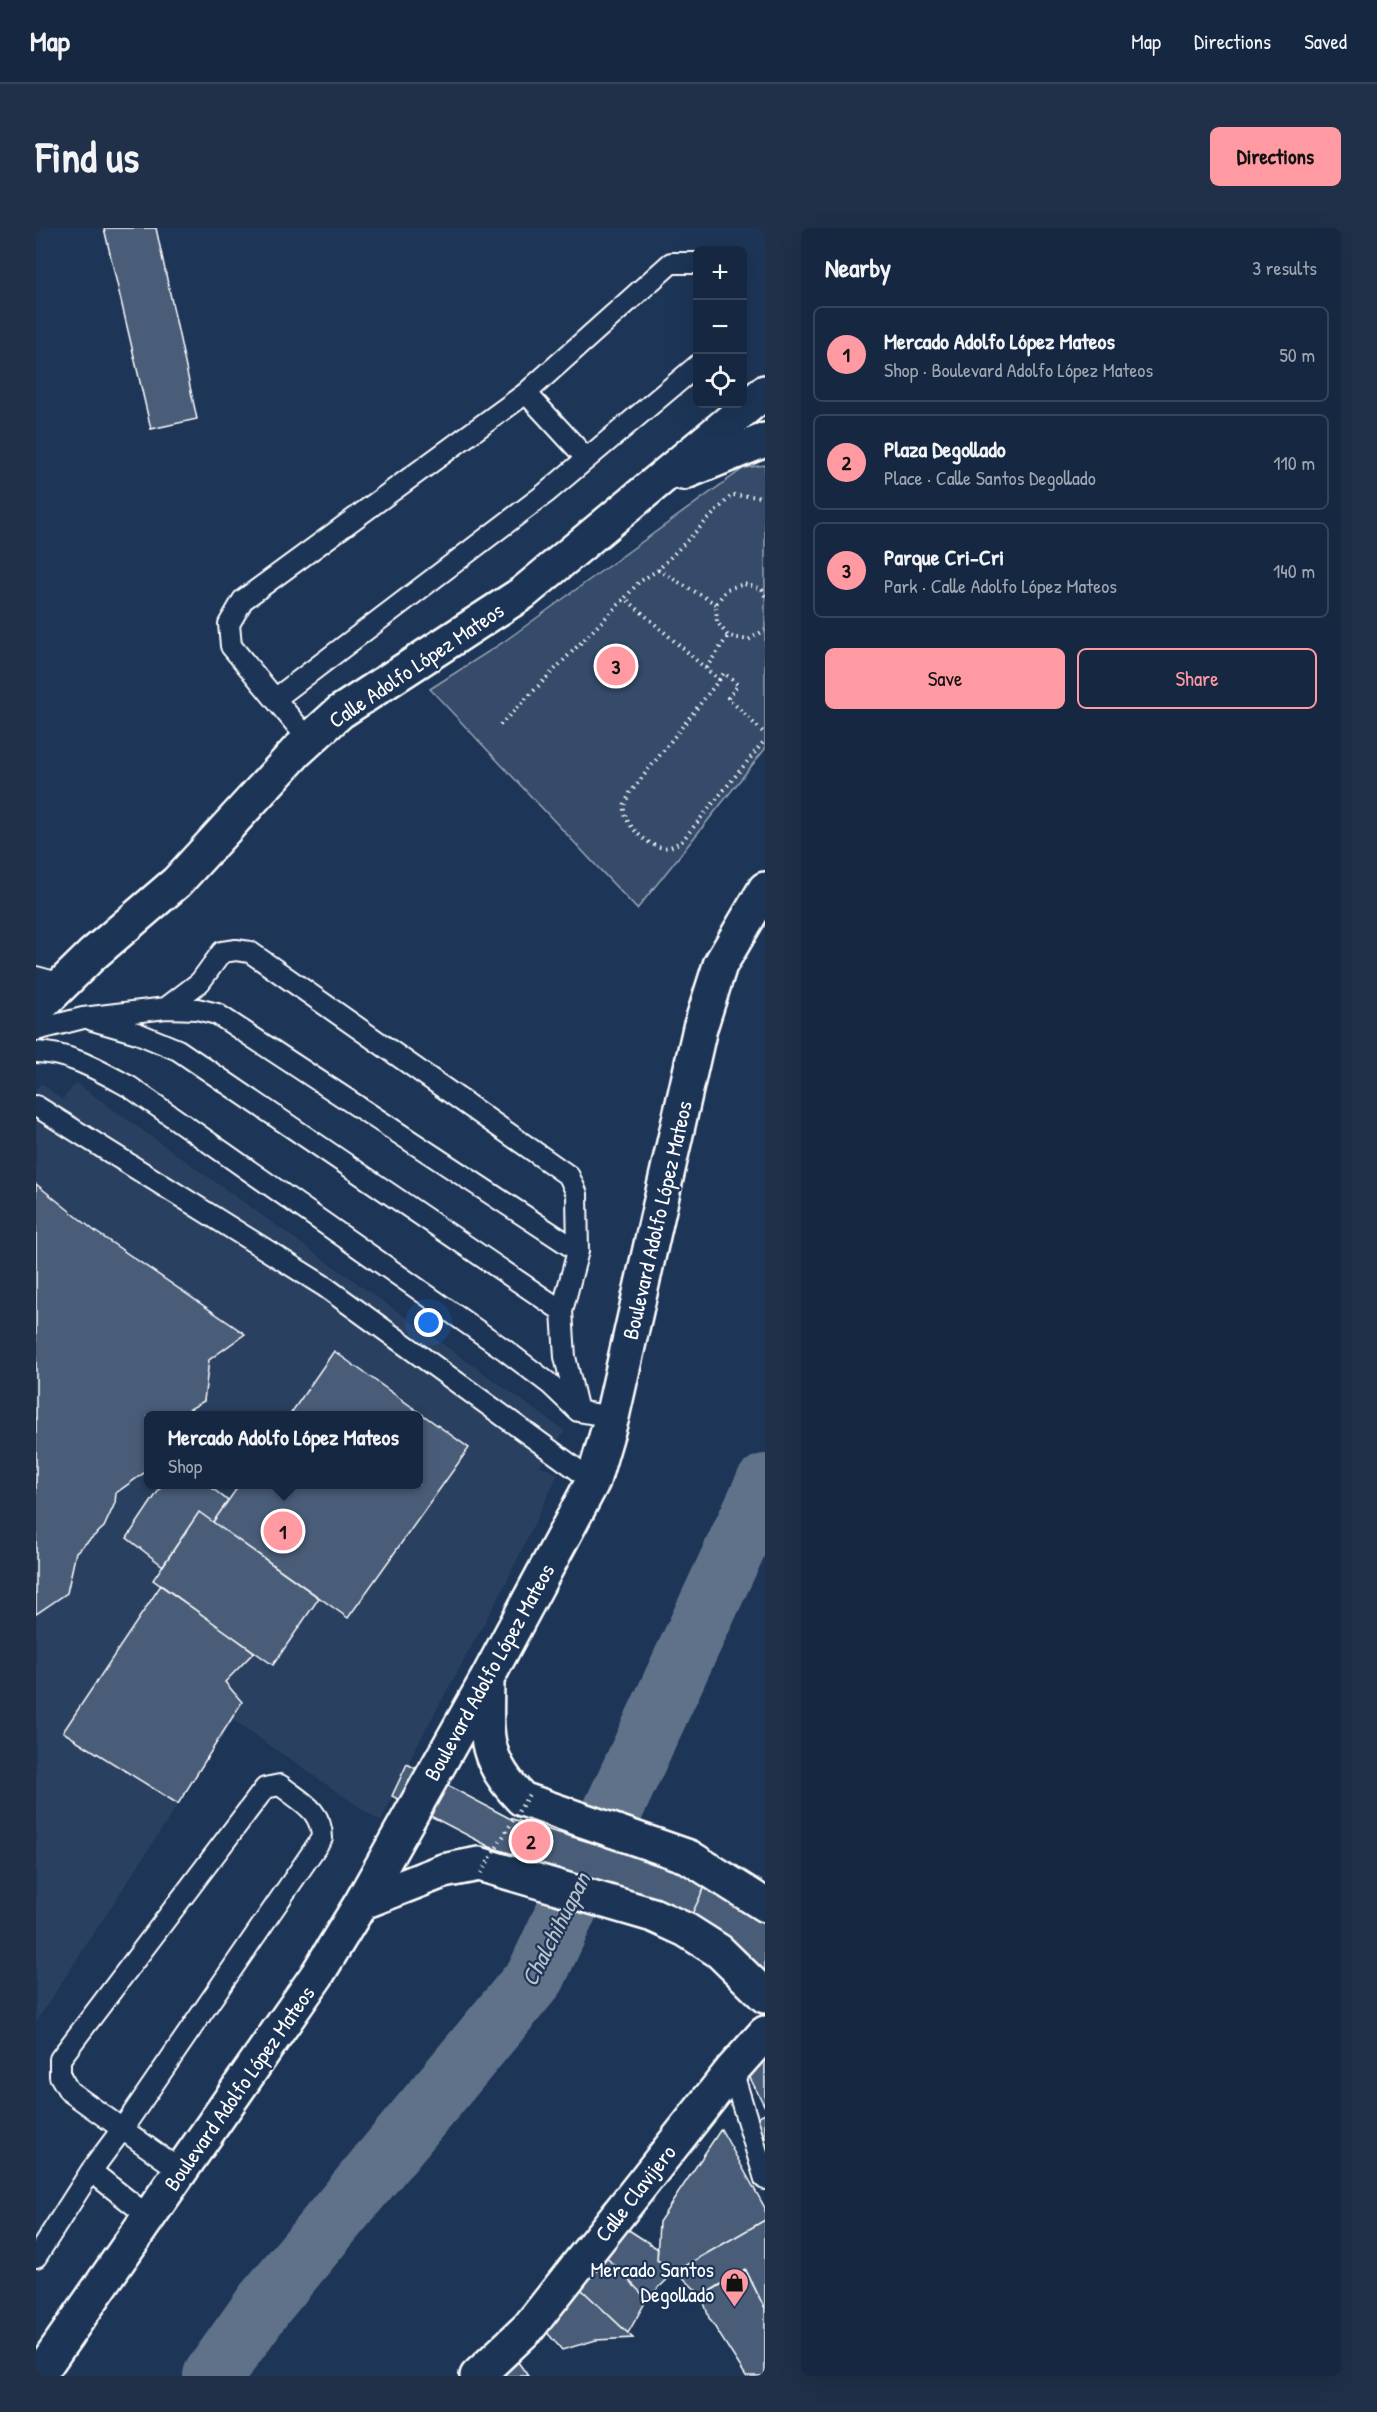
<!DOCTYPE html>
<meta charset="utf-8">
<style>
:root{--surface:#162841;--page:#1f3048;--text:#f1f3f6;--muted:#9ea6b1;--line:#35445a;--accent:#ff9aa2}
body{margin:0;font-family:"Patrick Hand",sans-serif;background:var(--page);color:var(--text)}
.controls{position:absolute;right:18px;top:18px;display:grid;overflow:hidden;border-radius:9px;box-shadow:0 6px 24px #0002}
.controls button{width:54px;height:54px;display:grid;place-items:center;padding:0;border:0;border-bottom:2px solid var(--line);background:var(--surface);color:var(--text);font:30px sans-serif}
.you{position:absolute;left:393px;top:1095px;width:21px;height:21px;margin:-15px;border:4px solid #fff;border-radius:50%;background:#1a73e8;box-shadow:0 0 0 9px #1a73e833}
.badge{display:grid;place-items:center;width:39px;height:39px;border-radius:50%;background:var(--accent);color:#111;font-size:20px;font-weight:700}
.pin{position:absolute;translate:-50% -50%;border:3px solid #fff;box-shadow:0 2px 6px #0006}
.popup{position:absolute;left:108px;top:1183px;width:279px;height:78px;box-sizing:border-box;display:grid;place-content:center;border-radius:9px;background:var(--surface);filter:drop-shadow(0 2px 4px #0005);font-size:20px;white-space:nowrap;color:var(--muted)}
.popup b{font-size:22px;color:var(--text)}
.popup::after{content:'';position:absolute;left:50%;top:100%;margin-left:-12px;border:12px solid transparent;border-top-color:var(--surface)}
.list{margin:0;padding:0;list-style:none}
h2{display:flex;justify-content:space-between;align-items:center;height:78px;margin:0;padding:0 24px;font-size:26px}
h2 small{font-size:20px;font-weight:400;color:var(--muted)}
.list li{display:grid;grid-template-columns:39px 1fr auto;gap:18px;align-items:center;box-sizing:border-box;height:96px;margin:0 12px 12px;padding:0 12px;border:2px solid var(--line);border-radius:9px}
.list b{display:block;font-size:22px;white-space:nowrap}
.list p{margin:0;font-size:20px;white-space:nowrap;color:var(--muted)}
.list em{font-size:20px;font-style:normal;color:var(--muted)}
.actions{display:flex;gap:12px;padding:18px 24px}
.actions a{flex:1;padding:14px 0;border:2px solid var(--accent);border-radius:9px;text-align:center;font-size:21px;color:var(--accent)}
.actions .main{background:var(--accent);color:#111}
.icon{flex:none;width:33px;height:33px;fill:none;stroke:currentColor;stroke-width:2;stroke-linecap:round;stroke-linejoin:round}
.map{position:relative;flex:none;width:729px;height:2148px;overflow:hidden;border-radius:9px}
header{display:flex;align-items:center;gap:36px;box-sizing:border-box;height:84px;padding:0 30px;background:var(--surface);border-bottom:2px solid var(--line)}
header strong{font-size:28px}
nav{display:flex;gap:33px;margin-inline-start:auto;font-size:21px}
.intro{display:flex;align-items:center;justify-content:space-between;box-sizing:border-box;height:144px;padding:0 36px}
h1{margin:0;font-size:42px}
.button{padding:15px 27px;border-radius:9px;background:var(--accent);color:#111;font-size:21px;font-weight:700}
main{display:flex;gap:36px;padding:0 36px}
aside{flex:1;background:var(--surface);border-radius:9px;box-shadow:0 6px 24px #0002}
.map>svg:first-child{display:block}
.built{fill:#2a4161;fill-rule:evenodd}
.green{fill:#364b69;stroke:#9aa5b4;stroke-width:1.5}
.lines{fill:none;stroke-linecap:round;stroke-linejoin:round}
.river{stroke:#617289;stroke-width:60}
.building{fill:#4a5d79;stroke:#fff;stroke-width:1.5}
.lane-casing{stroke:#fff;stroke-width:24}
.street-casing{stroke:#fff;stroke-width:38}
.secondary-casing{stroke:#fff;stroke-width:38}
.path{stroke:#fff;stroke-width:4;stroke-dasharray:1.5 4.5;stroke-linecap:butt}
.lane{stroke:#1d3557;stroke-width:20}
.street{stroke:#1d3557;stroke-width:33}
.secondary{stroke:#1d3557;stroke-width:33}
.path-bridge{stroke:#fff;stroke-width:4;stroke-dasharray:1.5 4.5;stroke-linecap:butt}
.labels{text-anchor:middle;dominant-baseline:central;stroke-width:4.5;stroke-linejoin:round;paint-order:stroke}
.street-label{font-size:22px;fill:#fff;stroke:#1d3557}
.poi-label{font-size:22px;fill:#fff;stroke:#1d3557;text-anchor:end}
.water-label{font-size:24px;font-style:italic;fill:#b8c0ca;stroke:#1d3557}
</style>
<header>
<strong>Map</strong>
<nav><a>Map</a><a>Directions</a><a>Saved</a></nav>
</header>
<div class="intro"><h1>Find us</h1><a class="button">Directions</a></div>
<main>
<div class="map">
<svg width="729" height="2148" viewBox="0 0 729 2148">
<rect width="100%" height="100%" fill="#1d3557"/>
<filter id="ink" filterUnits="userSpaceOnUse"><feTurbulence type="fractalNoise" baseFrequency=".0167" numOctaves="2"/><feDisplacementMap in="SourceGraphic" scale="12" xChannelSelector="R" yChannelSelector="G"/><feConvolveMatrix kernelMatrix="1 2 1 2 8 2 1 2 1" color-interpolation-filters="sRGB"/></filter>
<g filter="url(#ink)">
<path class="built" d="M5 855 26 872 40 855 529 1203 504 1237 522 1246 467 1361 380 1519 345 1594 197 1492 0 1794V862ZM112 1188H382V1256H112Z"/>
<path class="green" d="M729 237V521L601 681 394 461 466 415 708 240Z"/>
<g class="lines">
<path class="river" d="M177 2148 229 2075 500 1748 729 1256"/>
</g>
<path class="building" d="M68 0H120L161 191 115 201Z
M0 956 60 1004 209 1106 173 1132 168 1173 142 1188H112V1242L80 1265 79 1275 68 1299 40 1324 31 1365 0 1386Z
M298 1123 433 1220 312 1390 177 1294 204 1256H382V1188H253Z
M127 1256H171L192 1273 177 1294 163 1284 127 1338 91 1310Z
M163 1284 283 1370 237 1437 117 1352Z
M125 1357 218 1424 189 1454 206 1474 142 1576 27 1504Z
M371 1536 473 1590 630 1637 670 1656 655 1688 612 1668 454 1619 356 1568Z
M670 1656 729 1697V1749L655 1688Z
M729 1827V1879L710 1842Z
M729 1885V1925L715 1892Z
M685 1901 729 1980V1992L640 2043 621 2032 623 1994Z
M729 1992V2081L709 2041 666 2068 640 2043Z
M582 1995 622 2021 621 2032 640 2043 611 2071 564 2023Z
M564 2023 611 2071 592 2105 544 2060Z
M710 2042 729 2081V2148H710L673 2090 666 2068Z
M544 2060 597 2110 560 2112 526 2122 508 2101Z
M482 2134 492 2148H467Z"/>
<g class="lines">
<defs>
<path id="lane" d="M490 165 550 230
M239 471 510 265 662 137
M273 512 195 418 193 396 207 372 490 165 635 35H662
M0 749 26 756
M130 780 161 781 181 786 542 1023
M56 792 101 805 142 822 526 1083
M0 802 47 790 130 780 164 754 186 724 200 722 214 724 533 948 541 966 542 1023 526 1083 529 1129 542 1183
M0 824C35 825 64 843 94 859L469 1122 515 1157 542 1183 576 1189
M0 878 288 1058 557 1253
M696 1842 729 1951
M55 1943 113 1989
M0 2029 55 1943 87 1900 286 1610C286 1582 264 1573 244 1557L229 1560 24 1831V1848L33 1863 145 1943"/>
<path id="street" d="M441 2148 493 2099 696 1842 729 1805"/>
<path id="secondary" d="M647 245 729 212
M0 782 56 727 141 654 260 524 304 484 487 365 729 164
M451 1455C450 1507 447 1532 486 1571L653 1629 729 1677
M325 1675 407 1643 443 1636 617 1687 650 1702 683 1723 729 1768
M2 2148 281 1747 325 1675 451 1451 557 1253 576 1189 664 800 684 737 729 661"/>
</defs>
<use href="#lane" class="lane-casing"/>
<use href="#street" class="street-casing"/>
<use href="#secondary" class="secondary-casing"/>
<path class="path" d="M729 269 696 267 622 342 603 354 589 370 683 452 594 565C593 568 589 574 588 578 586 594 609 616 624 619 633 621 639 617 646 613L729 512
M622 342 680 376
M729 368 726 361 708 356 691 361 680 376 681 394 692 408 712 412 729 402
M670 440 692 408
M683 452 688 445 702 457 692 470 729 506
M464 497 589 370"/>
<use href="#lane" class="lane"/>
<use href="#street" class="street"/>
<use href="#secondary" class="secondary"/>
<path class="path-bridge" d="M445 1645 495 1563"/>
</g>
</g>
<defs>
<symbol id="shop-pin" viewBox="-11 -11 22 30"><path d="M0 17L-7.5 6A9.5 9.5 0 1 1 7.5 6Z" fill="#ff9aa2" stroke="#1d3557"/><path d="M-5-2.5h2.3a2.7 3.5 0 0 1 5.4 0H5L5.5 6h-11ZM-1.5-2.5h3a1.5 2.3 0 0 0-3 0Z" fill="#111"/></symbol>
</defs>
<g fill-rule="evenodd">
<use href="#shop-pin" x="682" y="2038" width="33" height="45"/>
</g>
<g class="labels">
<g class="street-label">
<text transform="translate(380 437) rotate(-34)">Calle Adolfo López Mateos</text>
<text transform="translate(621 992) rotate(-77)">Boulevard Adolfo López Mateos</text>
<text transform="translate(453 1444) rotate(-61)">Boulevard Adolfo López Mateos</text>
<text transform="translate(203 1860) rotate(-55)">Boulevard Adolfo López Mateos</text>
<text transform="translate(599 1965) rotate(-52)">Calle Clavijero</text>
</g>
<g class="poi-label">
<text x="678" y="2041">Mercado Santos<tspan x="678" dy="25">Degollado</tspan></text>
</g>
<g class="water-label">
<text transform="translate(519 1701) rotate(-63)">Chalchihuapan</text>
</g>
</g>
</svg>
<div class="controls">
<button>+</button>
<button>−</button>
<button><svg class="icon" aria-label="locate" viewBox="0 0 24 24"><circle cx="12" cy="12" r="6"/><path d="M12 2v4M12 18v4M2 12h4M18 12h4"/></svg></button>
</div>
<div class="you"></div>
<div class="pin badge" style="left:247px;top:1303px">1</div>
<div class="popup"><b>Mercado Adolfo López Mateos</b>Shop</div>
<div class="pin badge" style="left:495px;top:1613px">2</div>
<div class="pin badge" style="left:580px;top:438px">3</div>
</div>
<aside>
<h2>Nearby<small>3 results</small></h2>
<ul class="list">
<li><span class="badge">1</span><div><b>Mercado Adolfo López Mateos</b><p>Shop · Boulevard Adolfo López Mateos</p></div><em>50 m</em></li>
<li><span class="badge">2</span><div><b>Plaza Degollado</b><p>Place · Calle Santos Degollado</p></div><em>110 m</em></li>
<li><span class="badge">3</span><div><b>Parque Cri-Cri</b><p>Park · Calle Adolfo López Mateos</p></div><em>140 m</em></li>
</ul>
<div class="actions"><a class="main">Save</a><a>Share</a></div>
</aside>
</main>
